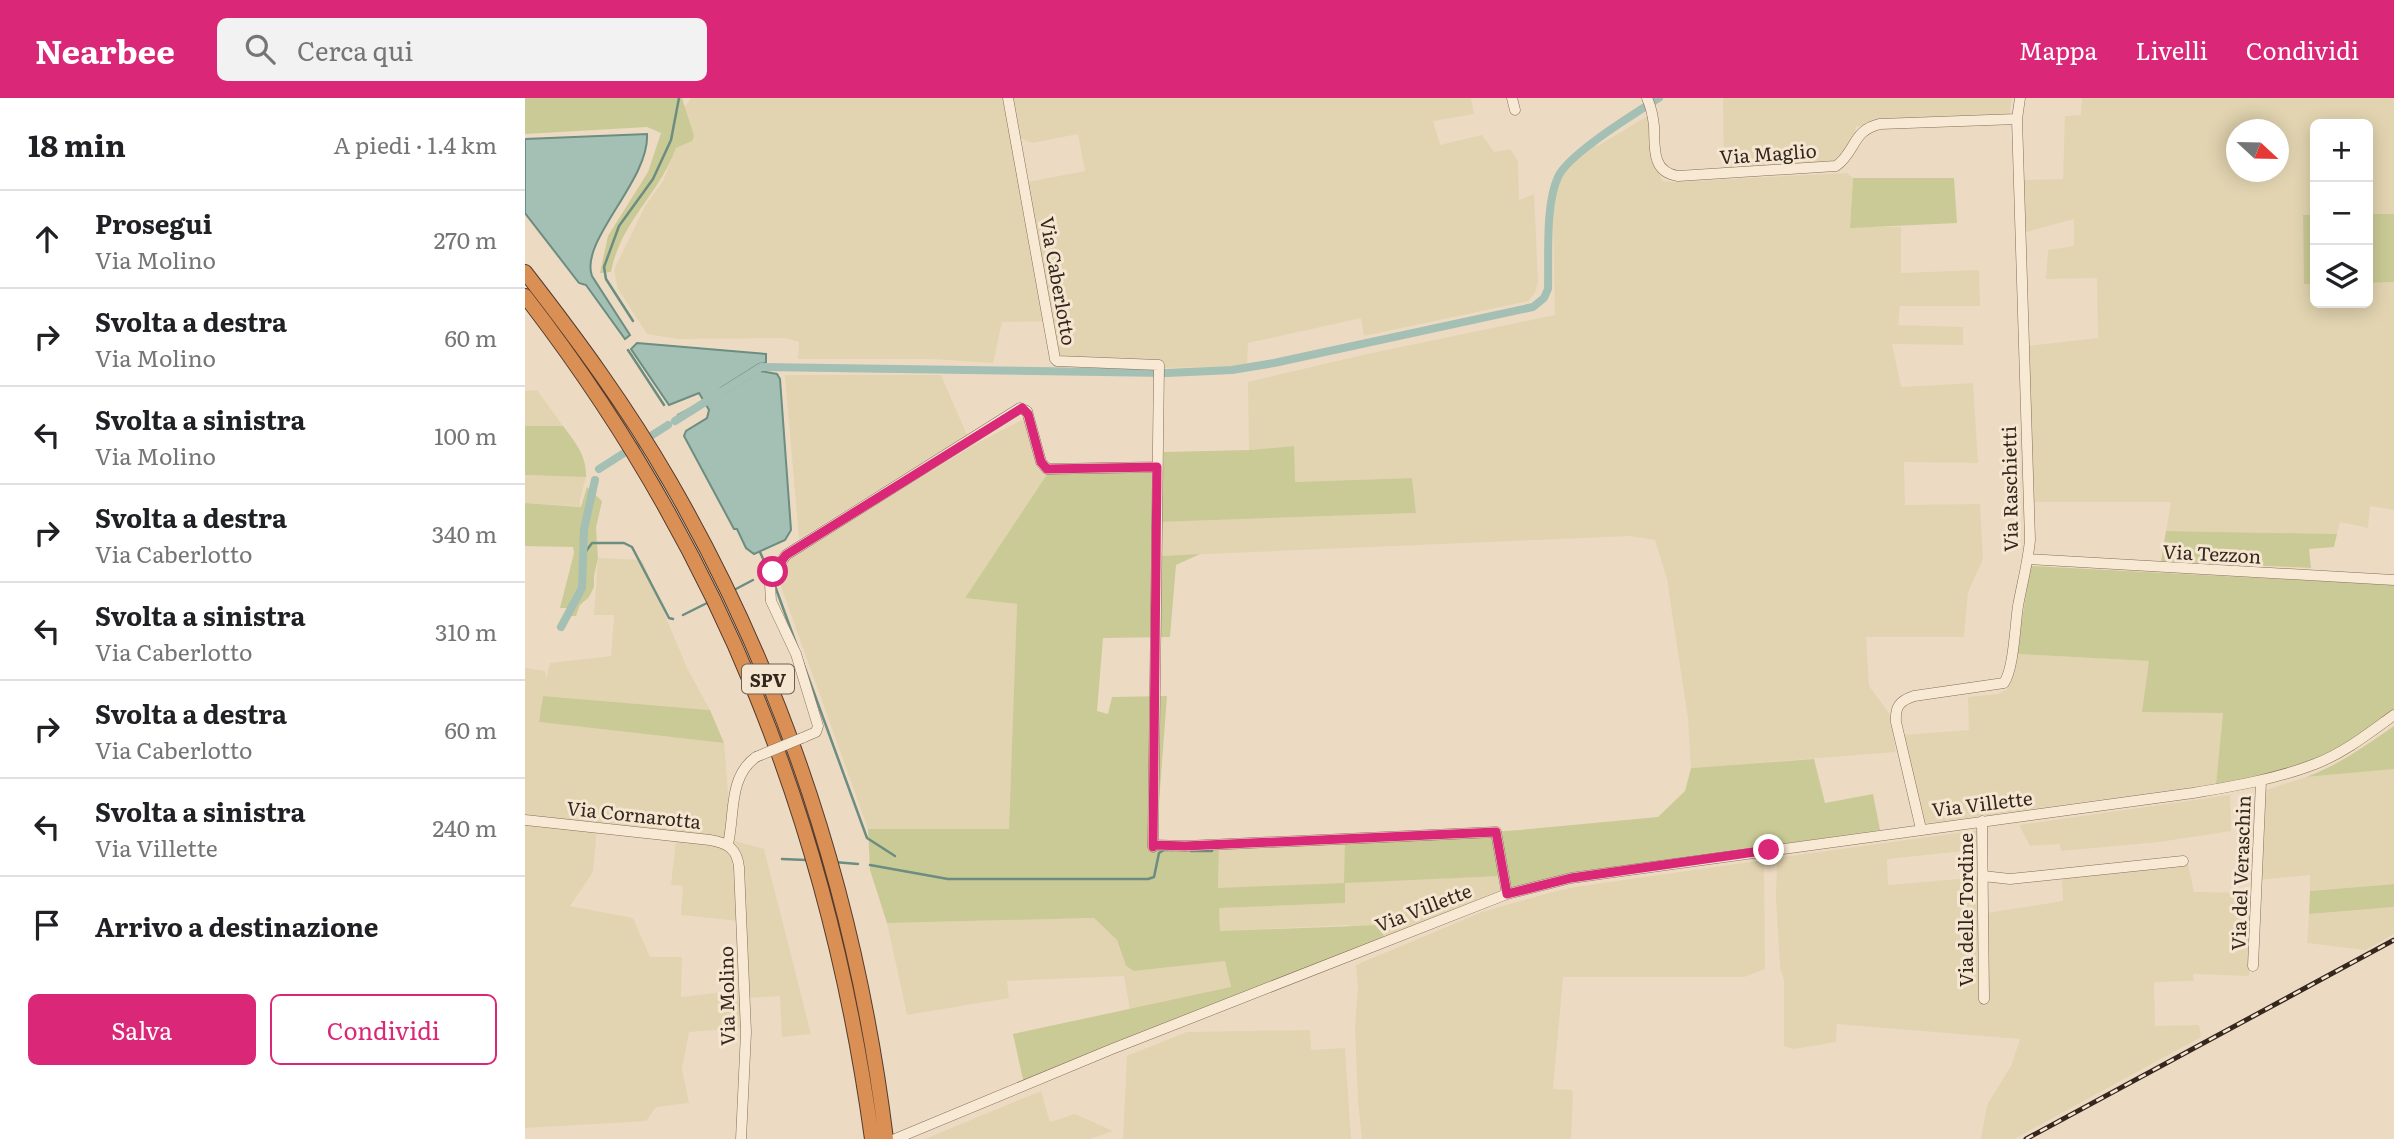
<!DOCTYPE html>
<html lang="it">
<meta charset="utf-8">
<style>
:root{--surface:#fff;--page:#f2f2f2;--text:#202124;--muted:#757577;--line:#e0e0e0;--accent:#db2777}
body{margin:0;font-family:Literata,serif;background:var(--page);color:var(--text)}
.controls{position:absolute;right:21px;top:21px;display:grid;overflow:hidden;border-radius:10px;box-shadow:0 4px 18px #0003}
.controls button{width:63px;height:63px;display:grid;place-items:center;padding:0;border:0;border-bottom:2px solid var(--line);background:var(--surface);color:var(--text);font:35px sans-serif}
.compass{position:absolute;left:1701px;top:21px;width:63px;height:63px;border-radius:50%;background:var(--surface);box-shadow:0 4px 18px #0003;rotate:112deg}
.stop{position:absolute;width:21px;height:21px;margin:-16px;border:5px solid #db2777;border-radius:50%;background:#fff}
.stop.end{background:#db2777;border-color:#fff;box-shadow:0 2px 7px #0008}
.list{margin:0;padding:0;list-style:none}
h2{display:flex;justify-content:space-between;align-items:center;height:91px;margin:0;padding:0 28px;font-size:30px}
h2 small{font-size:23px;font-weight:400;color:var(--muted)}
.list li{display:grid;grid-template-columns:46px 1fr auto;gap:21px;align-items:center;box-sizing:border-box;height:98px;padding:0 28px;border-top:2px solid var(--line)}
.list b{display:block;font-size:26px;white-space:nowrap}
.list p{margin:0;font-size:23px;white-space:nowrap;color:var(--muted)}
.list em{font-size:23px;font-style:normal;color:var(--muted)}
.actions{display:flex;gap:14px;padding:21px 28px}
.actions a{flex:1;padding:16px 0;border:2px solid var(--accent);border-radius:10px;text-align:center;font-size:24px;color:var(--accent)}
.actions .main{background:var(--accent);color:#fff}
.icon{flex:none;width:38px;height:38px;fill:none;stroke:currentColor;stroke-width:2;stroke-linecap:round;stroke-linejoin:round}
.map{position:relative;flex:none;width:1869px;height:1041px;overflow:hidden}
header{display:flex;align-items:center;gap:42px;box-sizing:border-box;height:98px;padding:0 35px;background:var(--accent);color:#fff}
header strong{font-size:33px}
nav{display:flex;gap:38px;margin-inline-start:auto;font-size:24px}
.search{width:490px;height:63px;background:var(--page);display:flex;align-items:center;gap:18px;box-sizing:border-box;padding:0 24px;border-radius:10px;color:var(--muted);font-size:26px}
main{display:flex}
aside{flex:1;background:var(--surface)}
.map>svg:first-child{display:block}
.farmland{fill:#e2d4b0;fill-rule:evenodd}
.green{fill:#caca96}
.water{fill:#a4bfb4;stroke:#6c8d81;stroke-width:2}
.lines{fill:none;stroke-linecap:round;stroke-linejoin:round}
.stream{stroke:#6c8d81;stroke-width:2.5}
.canal{stroke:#a4bfb4;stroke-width:8}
.minor-casing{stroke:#866c5a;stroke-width:11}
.highway-casing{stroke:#533b2e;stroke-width:16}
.minor{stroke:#f8e9d5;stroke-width:10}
.highway{stroke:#da9055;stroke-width:14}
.rail-casing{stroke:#36271e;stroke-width:5}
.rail{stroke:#f4e6d1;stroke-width:2.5;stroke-dasharray:8;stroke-linecap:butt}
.minor-bridge-casing{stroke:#866c5a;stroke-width:11;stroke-linecap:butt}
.minor-bridge{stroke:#f8e9d5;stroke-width:10}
.route{stroke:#db2777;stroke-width:9}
.labels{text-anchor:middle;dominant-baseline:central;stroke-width:6;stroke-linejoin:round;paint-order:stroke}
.shield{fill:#f4e6d1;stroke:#6f6054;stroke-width:2}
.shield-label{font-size:18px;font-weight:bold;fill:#36271e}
.street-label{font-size:19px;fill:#36271e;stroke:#f4e6d1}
</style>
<header>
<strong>Nearbee</strong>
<div class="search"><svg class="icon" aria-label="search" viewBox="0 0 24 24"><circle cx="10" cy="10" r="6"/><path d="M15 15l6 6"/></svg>Cerca qui</div>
<nav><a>Mappa</a><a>Livelli</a><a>Condividi</a></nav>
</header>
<main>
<aside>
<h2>18 min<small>A piedi · 1.4 km</small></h2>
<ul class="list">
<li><svg class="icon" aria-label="ahead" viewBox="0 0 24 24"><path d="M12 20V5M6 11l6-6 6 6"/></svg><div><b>Prosegui</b><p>Via Molino</p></div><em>270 m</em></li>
<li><svg class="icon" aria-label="right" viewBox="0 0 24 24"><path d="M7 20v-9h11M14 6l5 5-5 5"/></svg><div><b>Svolta a destra</b><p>Via Molino</p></div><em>60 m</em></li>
<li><svg class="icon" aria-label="left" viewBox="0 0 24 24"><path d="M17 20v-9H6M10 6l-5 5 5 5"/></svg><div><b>Svolta a sinistra</b><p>Via Molino</p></div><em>100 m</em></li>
<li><svg class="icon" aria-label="right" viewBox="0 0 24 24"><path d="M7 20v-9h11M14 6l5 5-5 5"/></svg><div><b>Svolta a destra</b><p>Via Caberlotto</p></div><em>340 m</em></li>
<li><svg class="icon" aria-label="left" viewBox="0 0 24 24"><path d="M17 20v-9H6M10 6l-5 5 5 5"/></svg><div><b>Svolta a sinistra</b><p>Via Caberlotto</p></div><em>310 m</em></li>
<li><svg class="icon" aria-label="right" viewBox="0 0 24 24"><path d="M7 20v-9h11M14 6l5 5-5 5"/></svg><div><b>Svolta a destra</b><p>Via Caberlotto</p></div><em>60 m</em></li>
<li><svg class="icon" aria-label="left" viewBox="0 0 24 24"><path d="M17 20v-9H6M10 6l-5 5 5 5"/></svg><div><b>Svolta a sinistra</b><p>Via Villette</p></div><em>240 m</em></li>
<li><svg class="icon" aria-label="arrive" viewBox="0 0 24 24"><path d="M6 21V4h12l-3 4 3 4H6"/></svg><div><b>Arrivo a destinazione</b></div></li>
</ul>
<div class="actions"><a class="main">Salva</a><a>Condividi</a></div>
</aside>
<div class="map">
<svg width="1869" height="1041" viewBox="0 0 1869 1041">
<rect width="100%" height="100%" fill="#ecdbc2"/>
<path class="farmland" d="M166 0H478L512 182 503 84 560 73 553 36 507 45 495 40 488 0H946L949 16 908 23 915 47 957 37 969 54 985 51 993 63 994 102 1009 96 1013 183 1010 195 1003 203 839 238 836 220 723 245 722 268 639 270 558 266 528 262 526 223 477 224 468 265 409 261H273L274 244 261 240 153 241 122 236 93 191 89 172 120 108 138 83 151 50 167 43 159 10Z
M1198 0H1487L1484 18 1348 30 1331 28 1330 38 1321 56 1307 65 1199 72Z
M1557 0H1869V116H1843V26H1790V117L1778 118 1780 186H1790V205H1843V185L1869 184V412L1845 408 1843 430 1815 424 1812 436 1641 433 1646 404H1507L1502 248 1573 240 1572 180 1521 181 1523 152 1549 148V121L1498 135 1497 82 1538 81 1540 18 1556 17ZM1712 32H1754V74H1712Z
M1124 17 1137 83 1149 84 1322 75 1328 80 1325 129H1376V175L1454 172 1455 208H1375L1373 227 1438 229V247L1367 246 1376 289 1448 285 1453 365 1379 364 1380 407 1455 406 1458 461 1443 494 1439 539H1341L1344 588 1364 615 1371 654 1166 670 1163 621 1142 481 1130 442 1104 438 636 458 634 424 891 415 887 380 769 384V348L724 352 723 284 842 256 1030 217 1028 120 1031 92 1036 79 1041 69 1069 47 1073 48Z
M260 277H416L442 337 274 441Z
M12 292 38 328H0V293Z
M499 321 524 369 528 368 440 500 492 506 484 731H343L254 483 256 472 264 460 447 348Z
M0 377 61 379 55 402V408L0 405Z
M73 460 117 462 162 570 185 612 19 598 14 624 199 645 205 720 200 740 239 751 286 936 257 939 255 898 225 900 220 897 219 930 164 934 157 971 164 1005 131 1009 121 1023 0 1030V570L20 573 21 581 25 565 86 558 89 517H69ZM72 732 151 741 146 787 158 788 156 817 214 823 217 892 156 899 157 859H125L108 820 45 808 68 774Z
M1491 556 1624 563 1698 615 1691 686 1398 726 1379 637 1444 632 1443 599 1473 596 1481 592 1486 584Z
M1869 671V786L1785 793V777L1731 782 1738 693 1781 679Z
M1705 697 1706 733 1634 744 1536 753 1535 746 1505 748 1494 727Z
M1461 731 1459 751 1362 761 1363 787 1457 779 1462 815 1538 803 1537 780 1663 766 1669 794 1728 795 1724 878 1668 876 1669 883 1629 884 1630 928 1674 927 1676 939 1489 1041H1456L1462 1007 1486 968 1495 941 1312 926 1311 944 1269 951 1259 948V882L1255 869 1251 801 1252 760Z
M820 744V784L977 778 978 794 952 802 859 840 824 827 695 833 694 810 819 805 693 790 694 749Z
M1239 762 1240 871 1219 879H1038L1028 991 1047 992 1048 997 1046 1041H837L833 1003 830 929 833 888 831 867 957 814 1024 795 1050 789Z
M1869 809V836L1841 852 1782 845 1784 816Z
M569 820 592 842 601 868 609 873 700 863 706 890 605 912 599 878 482 883 484 900 382 917 362 825Z
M785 932 786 952 820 950 826 1041H598L602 958 662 934Z
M516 993 525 1024 550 1016 588 1033 565 1041H400Z"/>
<path class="green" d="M0 0H157L169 38 167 43 151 50C135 95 95 125 86 174L75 175 83 138 123 74 136 35 122 29 0 36Z
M1328 80H1429L1432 125 1325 130Z
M1843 116H1869V184L1843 185Z
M1778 117H1790V186H1779Z
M0 328H38C50 344 62 358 61 379L0 377Z
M769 348 770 384 887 380 891 415 634 424 636 458 675 456 651 467 645 539 578 540 572 613 583 616 587 599 642 598 631 744 694 749 693 790 819 785 820 744 995 732 1133 719 1160 693 1166 670 1289 661 1300 705 1348 696 1355 732 1044 776 978 794 977 778 820 785V805L694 810 695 833 855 827 859 840 499 986 488 936 706 889 700 863 609 873 601 868 592 842 569 820 362 825 345 772 343 731H484L492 506 440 500 523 375H638L639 354 724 352Z
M62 389 77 403 71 430 73 460 69 478V489L64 499 55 507 51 518H40L53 492 42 510H35L49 455 48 449 0 448V405L56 409Z
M1641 433 1812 436 1809 449 1784 451 1786 470 1636 463Z
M1506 468 1869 487V611C1856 621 1843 632 1830 641 1788 668 1739 679 1691 686L1698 615 1617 614 1624 563 1491 556Z
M18 598 185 612 199 645 14 624Z
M1869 628V671L1781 679C1814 667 1840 648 1869 628Z
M1869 786V809L1784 816 1785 793Z"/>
<path class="water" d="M122 36C125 82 54 143 67 178L105 237 100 241 61 187 54 185 0 115V41Z
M112 245 241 256V265L234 266 196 290 200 295 235 273 252 276 255 281 266 432 260 442 229 456 221 450 212 431H209L159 338 161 333 182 320 184 312 174 295 144 307 106 251Z"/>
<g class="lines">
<path class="stream" d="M108 223 81 181 79 169 94 128 128 81 146 42 154 0
M103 252 139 307
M153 317 174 306
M235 454 244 474
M59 456 67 445H99L107 449 144 520 148 521
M235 478 244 474
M250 488 342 740 370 758
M209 492 228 482
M158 517 184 504
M666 753H687
M257 761 281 762
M309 764 333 766
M345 767 423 781H623L629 779 634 755 639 752H649"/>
<path class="canal" d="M150 323 236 269 642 275 707 272 749 265 1008 209 1019 200 1023 191C1024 159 1020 107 1033 79 1043 56 1111 15 1134 0
M74 371 143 327
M36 529 57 490 59 431 70 382"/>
<defs>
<path id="minor" d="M483 0 530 261 532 263 634 267 628 749 629 747 660 748 971 734 982 796
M987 0 990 12
M1122 0C1126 9 1128 18 1129 28 1130 49 1126 74 1153 78L1311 68C1331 54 1327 32 1355 26L1492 21
M1503 461 1869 482
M277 640 291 634 293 628 271 556 246 503 245 486 249 474 261 457 495 310 502 313 516 364 522 371 632 369
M0 722 185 742C203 745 212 751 214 769L221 934 216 1041
M1457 723 1459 901
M1396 731 1371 624C1370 609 1374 603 1389 598L1479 585C1489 570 1490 527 1493 508 1497 486 1503 464 1505 442L1492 21 1495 0
M203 746C210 717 203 679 231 659
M1458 778 1485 781 1658 763
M1728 868 1736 683
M370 1041 587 951 982 796 1046 780 1668 695C1710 688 1751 681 1790 666 1819 655 1844 635 1869 617"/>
<path id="highway" d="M0 174C52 241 102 309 144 382 263 587 332 807 361 1041
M0 198C195 450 304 726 347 1041"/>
</defs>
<use href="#minor" class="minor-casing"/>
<use href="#highway" class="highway-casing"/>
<use href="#minor" class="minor"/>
<use href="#highway" class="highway"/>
<defs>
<path id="rail" d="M1501 1041 1869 842"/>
</defs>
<use href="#rail" class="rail-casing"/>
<use href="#rail" class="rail"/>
<defs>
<path id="minor-bridge" d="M231 659 277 640"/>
</defs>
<use href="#minor-bridge" class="minor-bridge-casing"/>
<use href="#minor-bridge" class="minor-bridge"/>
</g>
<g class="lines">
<path class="route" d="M248 474 261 457 497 310 503 316 516 364 522 371 632 369 628 749 629 747 660 748 971 734 982 796 1046 780 1244 752"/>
</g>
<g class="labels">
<rect class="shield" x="217" y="566.5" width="52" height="29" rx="5"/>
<g class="shield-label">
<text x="243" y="581">SPV</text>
</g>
<g class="street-label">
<text transform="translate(1243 55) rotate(-4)">Via Maglio</text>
<text transform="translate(534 183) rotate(80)">Via Caberlotto</text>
<text transform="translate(1484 391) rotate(-91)">Via Raschietti</text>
<text transform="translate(1687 455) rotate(3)">Via Tezzon</text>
<text transform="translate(1457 705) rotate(-7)">Via Villette</text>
<text transform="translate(109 716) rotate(6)">Via Cornarotta</text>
<text transform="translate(1715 775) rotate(-88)">Via del Veraschin</text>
<text transform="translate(898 809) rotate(-21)">Via Villette</text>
<text transform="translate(1440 812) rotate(-90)">Via delle Tordine</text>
<text transform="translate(201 898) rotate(-91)">Via Molino</text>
</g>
</g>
</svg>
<div class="controls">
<button>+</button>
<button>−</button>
<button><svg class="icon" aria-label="layers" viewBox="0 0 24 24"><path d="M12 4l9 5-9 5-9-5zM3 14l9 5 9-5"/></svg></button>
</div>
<svg class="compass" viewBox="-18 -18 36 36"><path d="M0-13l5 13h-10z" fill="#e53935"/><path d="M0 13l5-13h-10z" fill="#757577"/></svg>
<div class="stop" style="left:248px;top:474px"></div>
<div class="stop end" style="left:1244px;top:752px"></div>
</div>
</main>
